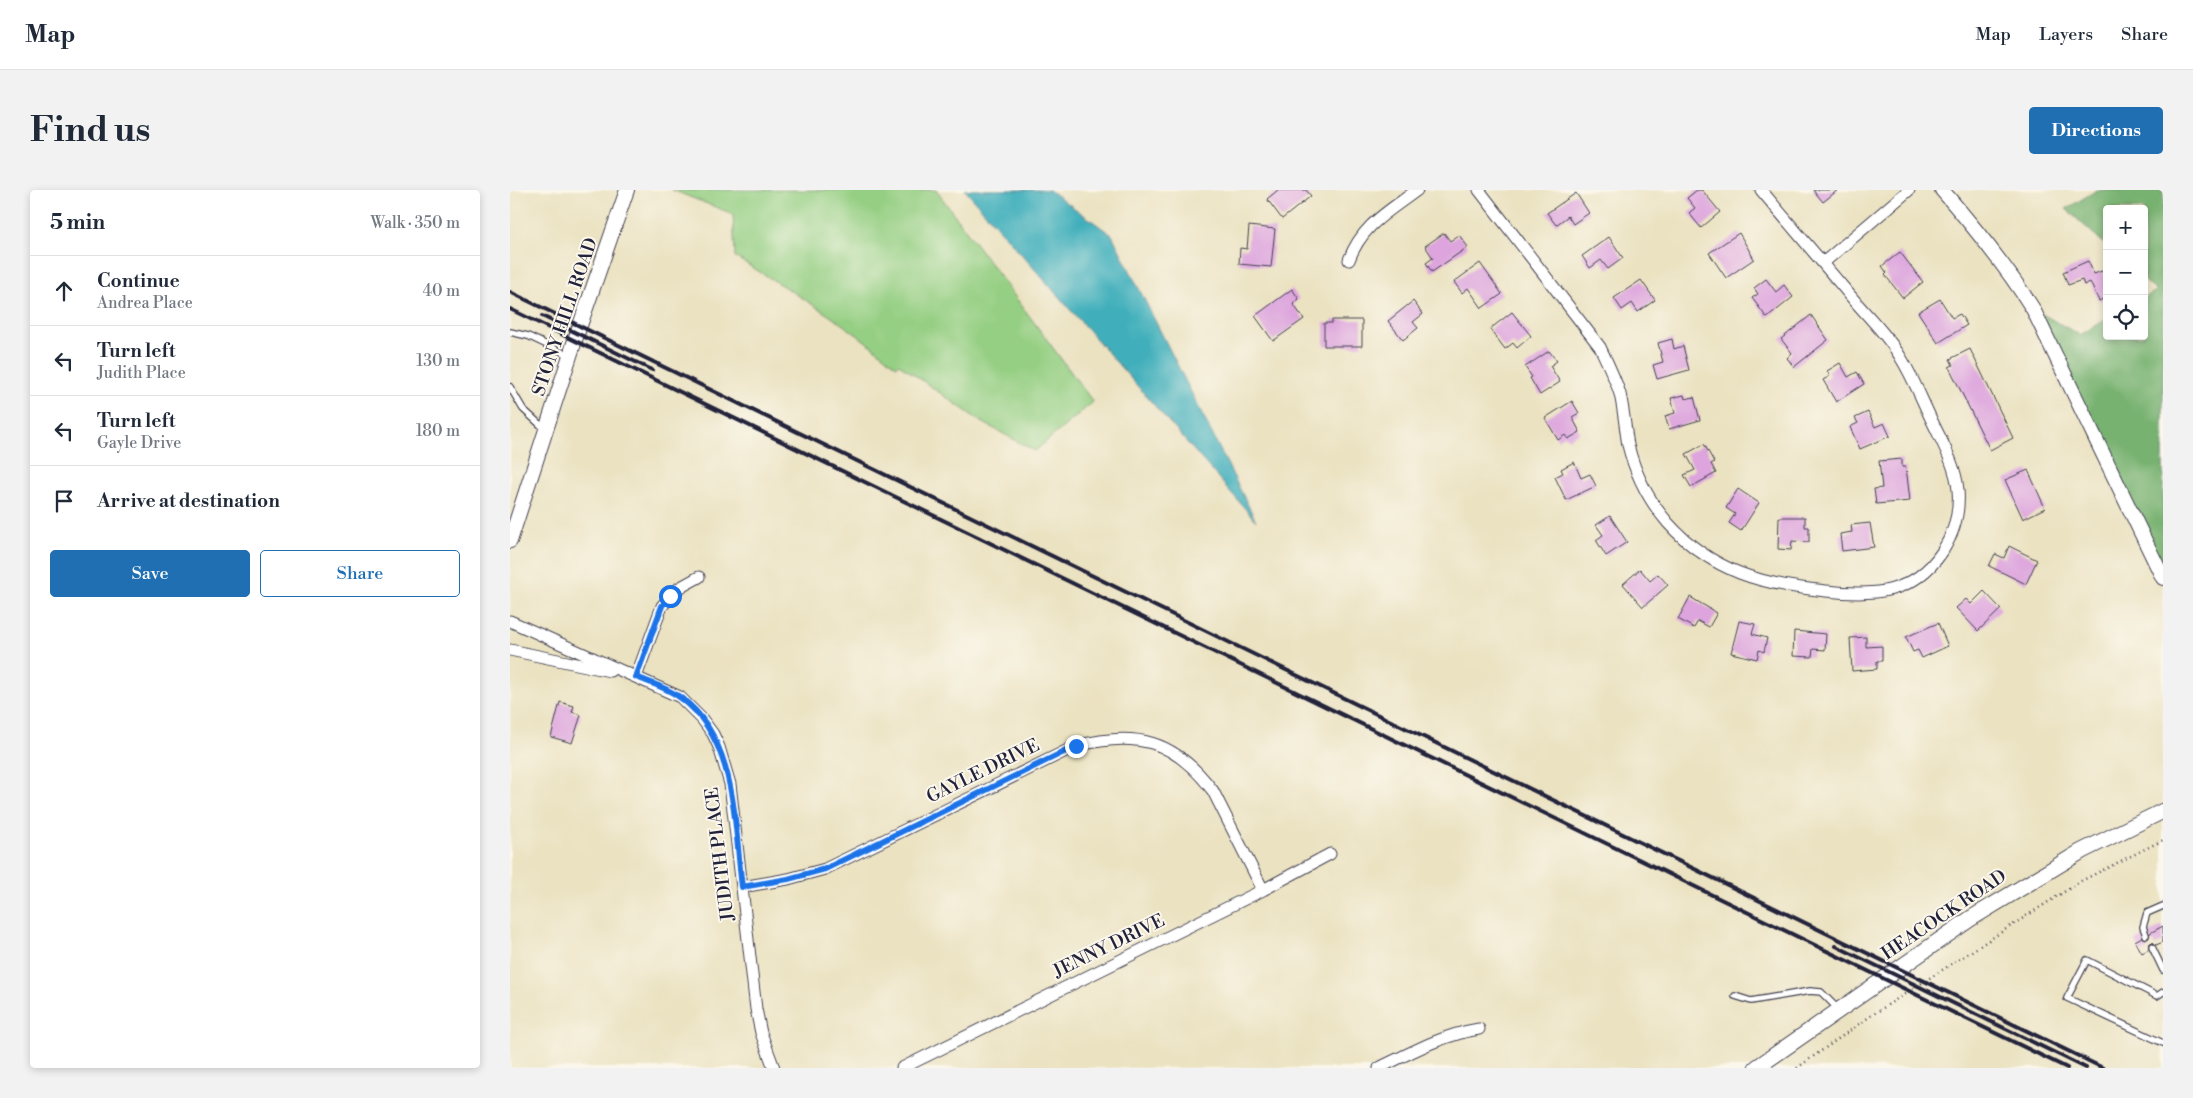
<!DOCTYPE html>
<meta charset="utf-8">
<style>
:root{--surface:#fff;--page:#f2f2f3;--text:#1f2937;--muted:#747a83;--line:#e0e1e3;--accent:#1f6fb2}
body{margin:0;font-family:"Libre Bodoni",serif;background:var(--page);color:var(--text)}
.controls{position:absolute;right:15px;top:15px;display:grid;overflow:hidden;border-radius:5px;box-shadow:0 2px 8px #0003}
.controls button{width:45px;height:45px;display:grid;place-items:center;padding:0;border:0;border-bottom:1px solid var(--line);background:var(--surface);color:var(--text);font:25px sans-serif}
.stop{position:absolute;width:15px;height:15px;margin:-11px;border:4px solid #1a73e8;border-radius:50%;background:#fff}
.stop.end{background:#1a73e8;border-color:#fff;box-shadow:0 1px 5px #0008}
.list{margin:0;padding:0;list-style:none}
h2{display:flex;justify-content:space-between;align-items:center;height:65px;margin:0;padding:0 20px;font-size:21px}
h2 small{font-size:16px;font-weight:400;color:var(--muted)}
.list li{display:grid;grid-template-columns:32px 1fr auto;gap:15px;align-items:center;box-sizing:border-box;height:70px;padding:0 20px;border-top:1px solid var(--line)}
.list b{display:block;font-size:19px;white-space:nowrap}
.list p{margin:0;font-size:16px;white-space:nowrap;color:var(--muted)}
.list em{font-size:16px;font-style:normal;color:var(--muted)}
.actions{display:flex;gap:10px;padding:15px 20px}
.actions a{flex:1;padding:11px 0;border:1px solid var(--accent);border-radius:5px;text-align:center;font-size:18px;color:var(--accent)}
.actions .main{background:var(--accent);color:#fff}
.icon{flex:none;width:28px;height:28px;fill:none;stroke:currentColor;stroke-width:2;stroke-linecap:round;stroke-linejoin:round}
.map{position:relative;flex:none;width:1653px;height:878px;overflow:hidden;border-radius:5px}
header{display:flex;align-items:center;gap:30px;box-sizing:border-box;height:70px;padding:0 25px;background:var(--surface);border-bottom:1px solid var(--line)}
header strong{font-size:24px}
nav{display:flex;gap:28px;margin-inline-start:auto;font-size:18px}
.intro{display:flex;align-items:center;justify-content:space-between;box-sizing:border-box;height:120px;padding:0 30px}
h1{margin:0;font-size:35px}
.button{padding:12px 22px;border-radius:5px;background:var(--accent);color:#fff;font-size:18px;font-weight:700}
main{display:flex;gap:30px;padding:0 30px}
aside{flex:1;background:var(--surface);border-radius:5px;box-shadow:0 2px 8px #0003}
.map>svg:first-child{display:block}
.green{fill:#95cf83;stroke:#5c785f}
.forest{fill:#78b271;stroke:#4d6a56}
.water{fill:#40afbb;stroke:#31687b}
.building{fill:#dda4dd}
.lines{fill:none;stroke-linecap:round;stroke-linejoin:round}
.service-casing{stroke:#403f4f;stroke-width:8}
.minor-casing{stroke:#403f4f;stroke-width:13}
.tertiary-casing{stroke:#403f4f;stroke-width:16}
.secondary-casing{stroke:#403f4f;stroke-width:17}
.path{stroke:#403f4f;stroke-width:2.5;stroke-dasharray:1 4;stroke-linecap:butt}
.service{stroke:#fff;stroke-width:5.5}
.minor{stroke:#fff;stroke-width:11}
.tertiary{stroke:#fff;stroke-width:14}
.secondary{stroke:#fff;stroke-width:15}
.rail{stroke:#22223b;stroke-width:4}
.route{stroke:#1a73e8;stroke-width:6}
.labels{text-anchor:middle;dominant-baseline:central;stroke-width:4;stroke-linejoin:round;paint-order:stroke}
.street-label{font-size:18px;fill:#22223b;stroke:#fbf7ec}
</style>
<header>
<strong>Map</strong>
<nav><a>Map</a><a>Layers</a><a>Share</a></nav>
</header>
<div class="intro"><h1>Find us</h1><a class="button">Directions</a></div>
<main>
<aside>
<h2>5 min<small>Walk · 350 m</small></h2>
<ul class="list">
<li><svg class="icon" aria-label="ahead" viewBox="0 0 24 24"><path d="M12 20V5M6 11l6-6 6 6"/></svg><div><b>Continue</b><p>Andrea Place</p></div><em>40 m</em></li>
<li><svg class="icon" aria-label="left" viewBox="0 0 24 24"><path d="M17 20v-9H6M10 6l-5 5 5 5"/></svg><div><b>Turn left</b><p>Judith Place</p></div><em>130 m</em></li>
<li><svg class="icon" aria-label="left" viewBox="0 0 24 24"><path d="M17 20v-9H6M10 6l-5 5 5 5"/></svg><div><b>Turn left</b><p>Gayle Drive</p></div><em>180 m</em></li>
<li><svg class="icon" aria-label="arrive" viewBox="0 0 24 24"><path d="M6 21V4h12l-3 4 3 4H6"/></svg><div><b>Arrive at destination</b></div></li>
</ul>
<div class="actions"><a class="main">Save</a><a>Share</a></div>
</aside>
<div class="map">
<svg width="1653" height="878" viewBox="0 0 1653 878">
<rect width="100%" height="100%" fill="#fbf7ec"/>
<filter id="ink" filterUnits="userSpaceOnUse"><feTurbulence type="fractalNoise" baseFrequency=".02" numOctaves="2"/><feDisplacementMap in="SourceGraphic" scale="10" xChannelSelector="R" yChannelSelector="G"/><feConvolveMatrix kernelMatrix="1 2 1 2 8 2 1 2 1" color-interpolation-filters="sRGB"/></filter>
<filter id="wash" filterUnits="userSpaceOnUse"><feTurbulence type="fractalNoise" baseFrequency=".0096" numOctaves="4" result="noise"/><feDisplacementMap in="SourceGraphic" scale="20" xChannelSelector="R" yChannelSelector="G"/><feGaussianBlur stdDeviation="1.12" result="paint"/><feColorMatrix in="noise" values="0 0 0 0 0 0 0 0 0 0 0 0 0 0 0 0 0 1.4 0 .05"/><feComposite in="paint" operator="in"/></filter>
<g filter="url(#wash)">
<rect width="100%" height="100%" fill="#ebe2c1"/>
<path class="green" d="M162 0H426L583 212 525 261 470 231 389 174 386 176C337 133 281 101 225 67L223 24Z"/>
<path class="forest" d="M1587 0H1653V388L1523 119 1570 145 1597 129V146H1634V108L1646 101 1634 90V19H1597V56L1556 19Z"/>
<path class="water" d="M455 0H539L602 45 746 331Z"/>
<g id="blocks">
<path class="building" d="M768 0H796L801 6 772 29 757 9Z
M1187 0H1192L1210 22 1191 38 1179 23 1185 18 1177 8Z
M1303 0H1328L1313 12Z
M1066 3 1079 23 1063 34 1058 26 1046 35 1037 23Z
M739 36 765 39 761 77 729 74 730 58 737 59Z
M934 43 940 51 949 45 958 57 922 82 916 73 923 68 915 56Z
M1229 43 1244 69 1216 88 1199 63Z
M1099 47 1113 68 1098 79 1091 70 1080 78 1072 66Z
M1390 62 1413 92 1393 108 1375 85 1377 83 1372 76Z
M1578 71 1584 84 1592 81 1597 91V107L1589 111 1580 92 1574 95 1572 90 1558 95 1553 82Z
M970 73 992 104 972 118 958 98 952 103 944 92Z
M1256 89 1266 102 1274 95 1283 107 1257 128 1242 108 1248 104 1244 98Z
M1131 90 1145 110 1128 122 1122 113 1112 120 1104 108Z
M782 99 789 109 783 114 794 129 763 151 745 126Z
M1430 109 1442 128 1450 124 1457 135 1428 153 1408 122Z
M903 111 913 124 903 132 908 138 893 150 878 131Z
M1002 122 1021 146 1007 158 1003 153 995 159 980 139Z
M1301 125 1318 150 1284 177 1277 168 1282 163 1271 149Z
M822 130H852V156H814V133H822Z
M1162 149 1164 159 1173 156 1179 180 1147 189 1143 175 1153 172 1148 153Z
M1460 159 1503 248 1480 260 1439 177 1443 175 1440 169Z
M1039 161 1047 171 1040 176 1050 192 1030 205 1020 188 1022 187 1015 177Z
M1330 173 1338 187 1347 182 1354 194 1326 212 1313 190 1320 186 1317 181Z
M1174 205 1175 209 1184 207 1190 230 1159 239 1155 226 1165 223 1161 208Z
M1062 211 1069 223 1062 227 1070 242 1058 249 1055 245 1048 250 1035 228Z
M1358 222 1365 237 1374 233 1380 246 1350 259 1340 237 1348 233 1345 228Z
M1194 254 1204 272 1201 274 1206 283 1181 297 1174 285 1185 280 1176 264Z
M1392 269V277H1396L1400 311 1366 314 1364 299 1372 298 1369 271Z
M1064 272 1071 288 1080 284 1086 296 1056 310 1045 287 1053 283 1051 279Z
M1518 280 1535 318 1513 329 1495 290Z
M1228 299 1249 313 1231 341 1219 333 1225 324 1216 318Z
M1100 326 1117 352 1096 366 1086 350 1093 345 1086 335Z
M1269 327H1295V337H1299V352L1282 351 1281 360 1268 359Z
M1360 333 1364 357 1332 361 1330 344 1342 342 1341 335Z
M1499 356 1527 370 1516 394 1479 376 1485 364 1494 368Z
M1130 379 1140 391 1148 384 1158 395 1133 417 1113 394Z
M1474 401 1491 419 1468 441 1446 418 1456 409 1461 414Z
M1180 407 1207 423 1199 437 1188 431 1184 438 1168 429Z
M1229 431 1245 434 1242 444 1257 448 1254 462 1249 460 1247 469 1221 463Z
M1428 433 1438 456 1412 468 1408 460 1403 462 1396 447Z
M1284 441 1316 444 1315 460 1303 459 1302 467 1283 466Z
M1356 447V457L1372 456V471H1367V479L1342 481 1340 448Z
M50 512 64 516 62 522 71 525 62 553 41 547Z
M1653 736V752L1646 755 1643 752 1640 753 1638 760 1632 763 1625 751 1632 747 1638 749 1640 743Z"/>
</g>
</g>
<g filter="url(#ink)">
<use href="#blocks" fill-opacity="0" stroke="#403f4f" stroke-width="1"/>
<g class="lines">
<defs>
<path id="service" d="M0 142 18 146 60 166
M0 197 13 219 36 240
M1636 745 1633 737 1637 723 1653 716
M1642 757 1653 780
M1653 802 1647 806 1577 770 1557 808 1653 853
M1225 806 1241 811 1300 801 1311 802 1328 819"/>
<path id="minor" d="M969 0 1090 157C1097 172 1105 188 1110 204 1114 221 1115 238 1118 255 1125 283 1139 311 1158 333 1202 382 1253 395 1316 401 1363 406 1403 405 1432 362 1444 343 1450 322 1448 300 1446 277 1434 256 1424 235 1413 213 1404 189 1391 168 1379 147 1360 129 1344 110 1313 73 1282 37 1251 0
M839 70C852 35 878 22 907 0
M1313 73 1399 0
M0 431 170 507 192 529 203 544 209 557 220 594 246 819 251 843 264 878
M0 460 100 481
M126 487 152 416 169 398 189 387
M232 697 278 689 315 679 566 556C626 540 665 550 703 601L753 700
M392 878 753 700 820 664
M869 878C902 862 932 845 969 839"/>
<path id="tertiary" d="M1432 0C1465 38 1496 76 1523 119L1653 388
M0 351 67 144 117 0"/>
<path id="secondary" d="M1246 878 1460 729 1572 661 1653 621"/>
</defs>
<use href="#service" class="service-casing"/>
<use href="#minor" class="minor-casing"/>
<use href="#tertiary" class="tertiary-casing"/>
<use href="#secondary" class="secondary-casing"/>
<path class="path" d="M1287 878 1362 825 1571 691 1653 650"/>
<use href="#service" class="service"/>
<use href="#minor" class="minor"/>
<use href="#tertiary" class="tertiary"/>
<use href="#secondary" class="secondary"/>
<path class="rail" d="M0 102 1593 878
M0 119 1557 878
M32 126 142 180
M1326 756 1576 878"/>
</g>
</g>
<g class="lines" filter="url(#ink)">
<path class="route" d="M160 406 152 416 126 487C141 493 158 498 171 508 227 549 224 634 232 697L278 689 315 679 566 556"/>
</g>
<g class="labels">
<g class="street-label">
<text transform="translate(55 127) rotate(-71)">STONY HILL ROAD</text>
<text transform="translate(473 581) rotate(-26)">GAYLE DRIVE</text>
<text transform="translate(210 664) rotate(-97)">JUDITH PLACE</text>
<text transform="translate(1434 725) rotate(-34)">HEACOCK ROAD</text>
<text transform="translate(599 756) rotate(-26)">JENNY DRIVE</text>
</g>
</g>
</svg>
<div class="controls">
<button>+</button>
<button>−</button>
<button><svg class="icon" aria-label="locate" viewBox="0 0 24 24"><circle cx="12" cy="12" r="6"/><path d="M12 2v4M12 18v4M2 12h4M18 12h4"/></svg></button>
</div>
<div class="stop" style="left:160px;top:406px"></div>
<div class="stop end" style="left:566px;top:556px"></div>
</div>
</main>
